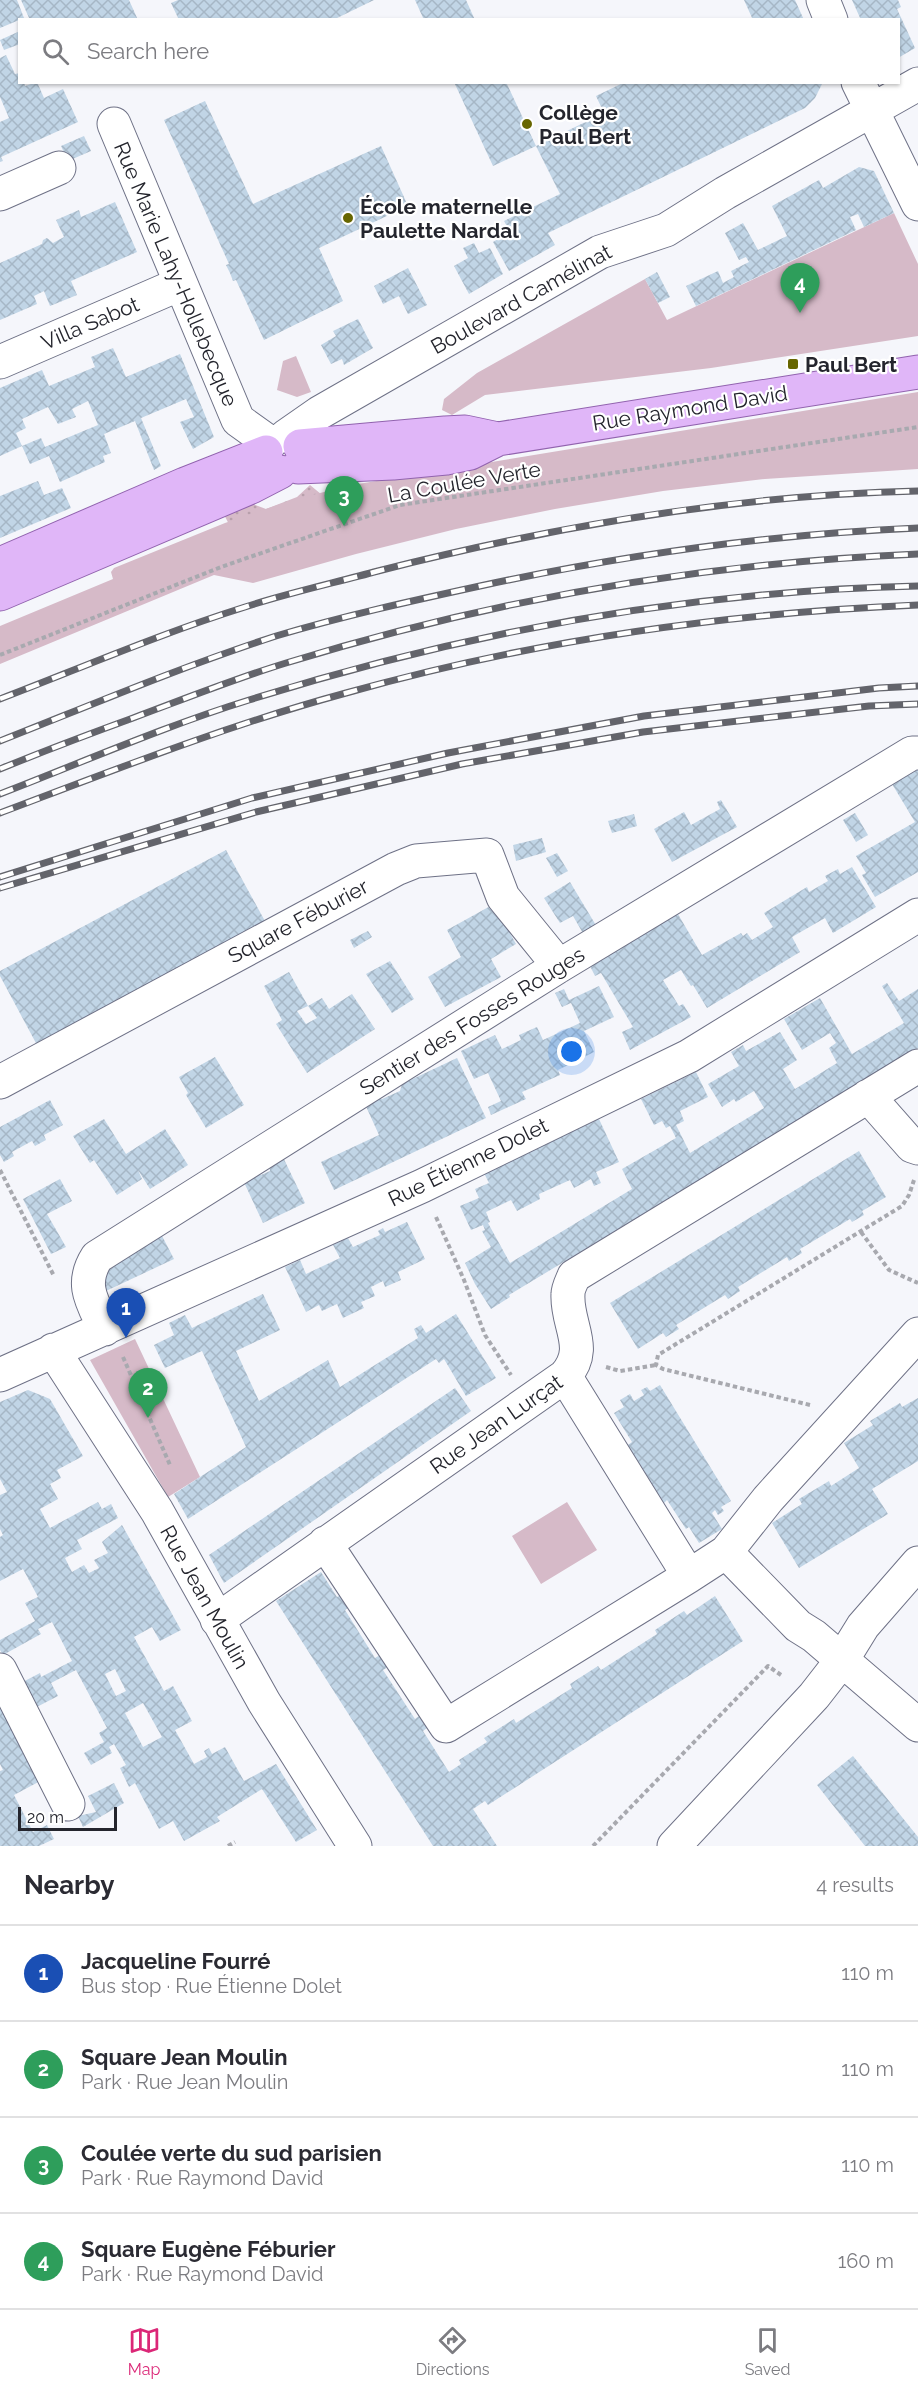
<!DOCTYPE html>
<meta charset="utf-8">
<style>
:root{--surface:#fff;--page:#f7f7f7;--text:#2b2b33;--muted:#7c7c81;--line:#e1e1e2;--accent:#db2777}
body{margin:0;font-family:Raleway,sans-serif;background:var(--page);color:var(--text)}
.scale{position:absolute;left:18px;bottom:15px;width:99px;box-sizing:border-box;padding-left:6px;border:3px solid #24252d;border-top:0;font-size:16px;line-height:21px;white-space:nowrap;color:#24252d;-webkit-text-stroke:4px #fff;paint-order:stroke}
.you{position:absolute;left:572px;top:1052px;width:21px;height:21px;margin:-15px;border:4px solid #fff;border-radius:50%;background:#1a73e8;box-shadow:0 0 0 9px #1a73e833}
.badge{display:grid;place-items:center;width:39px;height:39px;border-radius:50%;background:var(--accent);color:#fff;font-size:20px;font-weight:700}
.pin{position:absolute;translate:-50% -50px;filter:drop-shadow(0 2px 3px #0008)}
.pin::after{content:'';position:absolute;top:32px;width:21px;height:18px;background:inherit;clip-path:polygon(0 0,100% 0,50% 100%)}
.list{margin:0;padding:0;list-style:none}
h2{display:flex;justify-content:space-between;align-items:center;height:78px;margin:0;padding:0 24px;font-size:26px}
h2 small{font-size:20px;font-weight:400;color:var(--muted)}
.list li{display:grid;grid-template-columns:39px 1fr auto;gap:18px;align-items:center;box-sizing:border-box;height:96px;padding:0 24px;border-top:2px solid var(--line)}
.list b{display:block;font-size:22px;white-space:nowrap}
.list p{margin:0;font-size:20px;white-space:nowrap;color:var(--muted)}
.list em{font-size:20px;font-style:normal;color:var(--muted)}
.icon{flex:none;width:33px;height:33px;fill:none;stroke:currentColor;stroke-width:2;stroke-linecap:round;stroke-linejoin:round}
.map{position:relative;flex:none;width:918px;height:1846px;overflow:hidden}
.search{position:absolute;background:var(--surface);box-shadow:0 2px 4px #0004;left:18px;right:18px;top:18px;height:66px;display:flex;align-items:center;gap:15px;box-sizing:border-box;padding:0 21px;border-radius:0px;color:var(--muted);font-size:22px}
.sheet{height:462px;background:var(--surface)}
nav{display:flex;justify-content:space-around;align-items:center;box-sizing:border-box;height:84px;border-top:2px solid var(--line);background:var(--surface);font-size:16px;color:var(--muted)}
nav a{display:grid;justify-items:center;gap:3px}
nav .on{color:var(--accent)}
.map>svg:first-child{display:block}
.grass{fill:url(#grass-dots)}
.park{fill:#d6bac8}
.building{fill:url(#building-cross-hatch);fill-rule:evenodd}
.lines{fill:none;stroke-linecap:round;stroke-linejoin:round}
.minor-casing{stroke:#6e7186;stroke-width:35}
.major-casing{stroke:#9163ae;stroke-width:35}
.path{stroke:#a8a9af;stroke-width:4;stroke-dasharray:4.5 3;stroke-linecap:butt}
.minor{stroke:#fff;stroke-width:33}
.major{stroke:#e0b6f8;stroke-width:33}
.rail-casing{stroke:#63646b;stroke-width:7}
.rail{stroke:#fff;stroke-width:4.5;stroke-dasharray:14;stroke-linecap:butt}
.poi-dot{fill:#676600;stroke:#fff;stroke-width:2}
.labels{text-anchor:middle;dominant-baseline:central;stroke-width:4.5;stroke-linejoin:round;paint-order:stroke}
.poi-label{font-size:21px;font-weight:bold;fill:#24252d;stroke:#fff;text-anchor:start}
.street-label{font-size:21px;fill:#24252d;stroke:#fff}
</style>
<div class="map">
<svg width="918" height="1846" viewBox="0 0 918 1846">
<defs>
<pattern id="grass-dots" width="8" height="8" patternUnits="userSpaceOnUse" patternTransform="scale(1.5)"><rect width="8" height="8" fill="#d6bac8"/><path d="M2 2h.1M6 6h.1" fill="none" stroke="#b8a0ac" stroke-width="1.8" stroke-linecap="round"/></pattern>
<pattern id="building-cross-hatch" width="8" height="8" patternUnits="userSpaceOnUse" patternTransform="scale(1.5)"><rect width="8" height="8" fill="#c1d5e6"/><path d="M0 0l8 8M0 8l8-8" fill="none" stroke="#a6b7c6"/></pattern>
</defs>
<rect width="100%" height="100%" fill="#f5f6fb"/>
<path class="grass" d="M310 485 333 504 232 530 220 507 237 498 266 509 297 497Z"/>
<path class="park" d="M894 213 918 264V336L711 368 485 395 452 415 442 410 444 399 477 373 645 279 667 320Z
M296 356 311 392 297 397 277 390 283 361Z
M918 392V469L765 479 663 491 555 509 456 529 356 554 253 583 214 575 0 664V626L113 579 111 572 114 568 225 523 292 500 352 485Z
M135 1339 200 1477 168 1497 90 1360Z
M567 1502 597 1550 541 1584 512 1536Z"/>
<path class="building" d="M0 0H17L24 18 0 28Z
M21 0H129L138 20H30Z
M178 0H374L333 20H179L171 3Z
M415 0H466L475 20H424Z
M744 0H795L804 20H753Z
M852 0H898L901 7 897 9 915 48 898 58V20H861Z
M20 31V44L4 50 0 40Z
M6 55 15 74 20 73V82H24L25 86 37 82 44 98 63 89 78 122 1 157 3 161 0 162V122L9 118 0 97V58Z
M454 82H506L536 146 493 166Z
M625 82H823L815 98 805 108 548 233 555 245 509 271 493 242 510 232 504 221 560 194 536 146 604 113 596 96Z
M205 101 253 204 381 146 408 206 319 248 343 301 264 340 236 280 233 281 230 273 226 265 229 264 164 120Z
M84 136 91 151 68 161 61 146Z
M859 167 874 171 894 213 864 227 858 214 850 217 856 230 696 306 686 286 718 271 723 283 734 277 731 271 749 262 746 257 739 260 725 233 743 223 758 250 787 236 772 206 819 180 823 188Z
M115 202 137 252 71 281 77 295 50 306 44 291 34 296 37 304 0 320V263L42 244 43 240 47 238 53 243 64 237 56 220 79 210 81 217Z
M474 243 479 253 490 248 503 274 469 294 454 266 468 258 463 248Z
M408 268 427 305 408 314 399 296 383 304 374 286Z
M657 272 670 297 658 303 645 279Z
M358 319 373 348 344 365 342 359 331 364 321 345 336 336 333 331Z
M113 348 126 377 180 354 214 437 193 449 180 422 194 417 186 399 141 418 161 466 154 470 135 421 104 434 111 453 103 456 105 462 60 482 49 456 30 464 22 446 0 456V388L42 370 49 386 95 367 91 357ZM88 401 98 425 45 447 41 438 22 446 16 433 26 428 22 419 48 407 58 424 76 417 72 409Z
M38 481 44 495 62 488 71 508 0 538V496Z
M918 762V872L875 897 862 875 866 873 856 856 915 822 889 779Z
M721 800 737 827 672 862 654 829 684 812 691 825 720 809 717 802Z
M855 813 868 835 856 842 843 820Z
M634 814 637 826 612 833 608 821Z
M542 838 546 852 516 861 513 845Z
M226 850 266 923 37 1045 0 976V971Z
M557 853 568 871 557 877 546 858Z
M852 867 876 907 833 933 825 918 792 937 800 952 707 1008 693 985 691 986 681 970 663 980 679 1006 683 1004 691 1017 630 1050 622 1032 633 1027 601 973 595 976 586 958 672 904 702 955 741 933 743 936 747 933 752 940 773 927 764 913 807 887 809 892 828 881 825 876 838 869 840 874Z
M570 882 597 927 584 935 573 916 560 923 544 898Z
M494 904 516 944 491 959 501 977 445 1007 428 977 461 957 447 930Z
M368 931 372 937 354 948 350 940Z
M390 961 414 999 392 1013 366 974Z
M289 972 308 1006 297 1011 306 1024 317 1018 308 1006 322 998 329 1009 352 994 375 1029 307 1073 276 1024 282 1020 264 986Z
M887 983 899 1001 918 989V1048L509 1295 510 1297 491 1309 475 1284 465 1263 491 1247 482 1231 485 1230 483 1225 471 1230 460 1206 479 1198 475 1189 489 1183 484 1173 599 1119 619 1162 596 1172 601 1183 594 1186 591 1179 574 1188 570 1180 539 1194 540 1199 517 1211 511 1200 486 1212 490 1222 488 1223 510 1263 632 1189 622 1169 676 1138 670 1126 666 1128 662 1121 654 1125 641 1099 696 1072 708 1097 680 1111 684 1121 676 1125 690 1153 764 1108 754 1091 736 1102 734 1099 722 1107 708 1084 739 1066 731 1052 743 1045 746 1051 780 1032 797 1060 783 1069 795 1089 837 1063 829 1048 836 1043 830 1033 802 1050 784 1019 820 998 852 1054 904 1023 882 986Z
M599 986 614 1017 584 1031 594 1052 558 1070 560 1075 522 1092 526 1099 491 1115 488 1107 501 1101 488 1073 474 1079 461 1051 495 1035 502 1049 521 1040 519 1035 537 1027 543 1040 580 1023 571 1003 562 1007 555 993 564 989 569 1000Z
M215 1057 244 1105 206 1128 186 1095 188 1093 179 1077Z
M457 1058 486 1118 334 1190 321 1162 379 1135 364 1102 376 1097 382 1099 400 1091 402 1084Z
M50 1100 63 1125 44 1135 46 1140 35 1146 32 1141 12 1152 14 1156 4 1162 0 1155V1127Z
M104 1119 126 1154 165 1129 188 1165 150 1189 138 1170 142 1179 117 1195 94 1160 90 1163 73 1136Z
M859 1151 886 1197 862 1211 864 1215 852 1222 850 1219 800 1249 802 1253 789 1261 787 1257 738 1287 740 1291 728 1299 725 1295 676 1325 679 1329 666 1337 663 1333 638 1349 610 1303Z
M281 1153 305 1203 263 1223 242 1178 254 1171 261 1175 270 1171 269 1161Z
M60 1179 72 1201 47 1214 66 1247 51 1254 23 1199Z
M407 1222 425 1259 398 1272 401 1280 385 1287 383 1281 371 1287 375 1296 361 1302 364 1308 343 1318 337 1304 322 1311 319 1305 306 1312 285 1267 300 1260 306 1274 340 1258 333 1245 348 1238 353 1247 380 1235 378 1231 383 1228 385 1232Z
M160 1232 174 1259 106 1291 101 1281 104 1266Z
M263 1294 280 1330 236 1351 259 1401 328 1360 340 1387 418 1338 414 1329 421 1325 426 1333 456 1314 496 1378 466 1396 444 1359 439 1363 436 1359 188 1519 174 1494 246 1447 202 1351 165 1368 154 1345 174 1335 169 1323 185 1315 192 1328Z
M660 1385 731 1501 721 1507 724 1511 718 1515 715 1510 712 1513 722 1529 699 1543 689 1527 686 1529 667 1500 664 1503 628 1445 632 1442 614 1413 624 1407 620 1400 630 1394 634 1401 644 1395 641 1390 647 1387 650 1391Z
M455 1388 471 1411 224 1583 209 1555Z
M28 1390 50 1399 83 1456 57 1470 61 1478 50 1484 58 1499 40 1509 50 1528 98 1502 102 1509 111 1504 118 1518 77 1540 82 1549 65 1558 72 1572 84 1565 89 1573 99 1568 94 1560 108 1553 102 1542 122 1525 181 1630 160 1641 152 1627 134 1637 164 1691 173 1686 192 1721 175 1730 194 1764 207 1757 204 1751 209 1748 212 1754 225 1747 244 1781 276 1764 317 1830 296 1842 262 1789 217 1817 220 1821 184 1841 173 1821 159 1829 135 1783 129 1787 120 1768 126 1765 114 1744 109 1747 112 1753 91 1765 84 1753 104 1742 99 1733 107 1728 76 1670 51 1683 58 1696 31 1710 17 1685 40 1673 41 1677 72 1661 52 1622 38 1629 41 1634 3 1655 0 1650V1640L35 1621 25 1603 38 1597 23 1569 0 1581V1537L3 1535 0 1529V1495L7 1492 0 1479V1402ZM115 1669 126 1691 116 1696 105 1674ZM143 1703 162 1737 143 1747 125 1713Z
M918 1398V1461L872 1489 888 1514 799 1568 772 1523 802 1504 799 1499 829 1481 831 1486 859 1468 844 1443 873 1425 870 1421 900 1403 902 1407Z
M321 1572 337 1597 341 1595 349 1607 345 1610 375 1658 380 1655 388 1667 383 1670 415 1719 419 1716 427 1728 423 1731 449 1772 461 1764 459 1760 487 1742 484 1738 514 1719 516 1723 572 1688 570 1684 598 1666 601 1670 657 1634 655 1630 684 1611 687 1615 715 1596 743 1641 488 1805 485 1801 473 1809 497 1846H433L276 1601Z
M0 1693 44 1779 14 1795 33 1832 47 1825 54 1839 39 1846H0V1771L3 1770 0 1764Z
M853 1756 918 1837V1846H865L817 1785Z
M114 1783 124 1803 83 1827 78 1816 96 1812 88 1796Z"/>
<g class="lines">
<defs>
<path id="minor" d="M823 0 831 20
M858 82 918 204
M114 124 238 420 270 443
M0 194 59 168
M0 362 180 284
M286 436 319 413 600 252 666 230 725 193 918 84
M0 1082 396 869 416 861 487 855 503 897 559 966
M868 1096 912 1146 918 1148
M105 1329C93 1303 79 1285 97 1257L559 966 912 753H918
M53 1350 157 1511 264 1702 355 1846
M0 1375 422 1186 689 1056 918 915
M565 1376 689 1576 726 1552 798 1626 814 1636 918 1725
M325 1543 446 1726 689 1576
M726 1552 768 1499 918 1334
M217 1620 565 1376C590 1348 566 1325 568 1294 568 1288 572 1281 574 1276L918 1066
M0 1670 68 1804
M674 1846 814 1696 842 1660 863 1626 918 1563"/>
<path id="major" d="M300 446 445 433 465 432 498 439
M298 467 393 463 446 458 470 453 498 439 918 372
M0 564 185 484 266 452
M0 594 251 487 280 472"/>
</defs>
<use href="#minor" class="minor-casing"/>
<use href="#major" class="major-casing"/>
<path class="path" d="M0 655 221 567 400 505 918 427
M0 1170 54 1276
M436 1217 464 1280 485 1335 511 1375
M861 1232 889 1270 918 1283
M123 1357 170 1465
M606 1367 620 1371 656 1365
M810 1405 663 1369 656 1365 658 1355 902 1206 909 1195 914 1180
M228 1846 235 1842
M593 1846 768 1666 781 1675"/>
<use href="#minor" class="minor"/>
<use href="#major" class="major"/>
<defs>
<path id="rail" d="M0 699C81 668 162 633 245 607 288 593 334 583 378 571 555 526 735 495 918 491
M0 741C91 705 183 666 276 636 343 616 411 601 480 586 624 555 771 534 918 528
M0 769C44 751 89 734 133 718 184 699 234 679 286 663 491 600 703 563 918 554
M0 794C83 762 165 726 249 700 465 632 692 591 918 586
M0 813C114 770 228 725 346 693 531 641 726 613 918 605
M0 877 252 798 448 753 644 716 879 688 918 686
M0 888 256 812 462 764 643 732 869 706 918 704"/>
</defs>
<use href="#rail" class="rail-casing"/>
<use href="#rail" class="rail"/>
</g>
<g class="poi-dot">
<circle cx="527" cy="124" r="6"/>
<circle cx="348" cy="218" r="6"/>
<rect x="787" y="358" width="12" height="12" rx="3"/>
</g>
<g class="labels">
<g class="poi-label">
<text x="539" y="112">Collège<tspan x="539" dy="24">Paul Bert</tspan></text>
<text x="360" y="206">École maternelle<tspan x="360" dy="24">Paulette Nardal</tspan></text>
<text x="805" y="364">Paul Bert</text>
</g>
<g class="street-label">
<text transform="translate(176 274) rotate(67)">Rue Marie Lahy-Hollebecque</text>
<text transform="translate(521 299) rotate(-29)">Boulevard Camélinat</text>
<text transform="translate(90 323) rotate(-23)">Villa Sabot</text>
<text transform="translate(690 408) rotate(-9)">Rue Raymond David</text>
<text transform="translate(464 482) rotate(-10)">La Coulée Verte</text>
<text transform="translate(298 921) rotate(-28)">Square Féburier</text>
<text transform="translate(472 1021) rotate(-32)">Sentier des Fosses Rouges</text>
<text transform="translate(468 1162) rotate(-26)">Rue Étienne Dolet</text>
<text transform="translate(496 1424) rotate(-35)">Rue Jean Lurçat</text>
<text transform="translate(205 1597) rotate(61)">Rue Jean Moulin</text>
</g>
</g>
</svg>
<div class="scale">20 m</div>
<div class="you"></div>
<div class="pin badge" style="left:126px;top:1338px;background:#1a4fb4">1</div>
<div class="pin badge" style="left:148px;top:1418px;background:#2e9e5b">2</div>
<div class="pin badge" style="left:344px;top:526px;background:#2e9e5b">3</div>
<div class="pin badge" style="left:800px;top:313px;background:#2e9e5b">4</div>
<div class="search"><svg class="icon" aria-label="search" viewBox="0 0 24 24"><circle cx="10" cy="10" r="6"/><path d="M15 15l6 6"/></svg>Search here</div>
</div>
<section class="sheet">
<h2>Nearby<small>4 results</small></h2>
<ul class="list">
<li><span class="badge" style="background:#1a4fb4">1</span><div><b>Jacqueline Fourré</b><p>Bus stop · Rue Étienne Dolet</p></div><em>110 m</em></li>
<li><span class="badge" style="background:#2e9e5b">2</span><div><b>Square Jean Moulin</b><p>Park · Rue Jean Moulin</p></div><em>110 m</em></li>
<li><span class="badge" style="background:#2e9e5b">3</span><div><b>Coulée verte du sud parisien</b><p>Park · Rue Raymond David</p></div><em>110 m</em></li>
<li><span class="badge" style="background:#2e9e5b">4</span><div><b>Square Eugène Féburier</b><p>Park · Rue Raymond David</p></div><em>160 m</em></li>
</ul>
</section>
<nav>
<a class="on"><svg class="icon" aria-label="map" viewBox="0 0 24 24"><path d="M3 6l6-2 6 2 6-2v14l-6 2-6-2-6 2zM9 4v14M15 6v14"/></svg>Map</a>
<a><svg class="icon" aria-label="directions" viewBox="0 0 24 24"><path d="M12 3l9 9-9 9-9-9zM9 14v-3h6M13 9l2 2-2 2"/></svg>Directions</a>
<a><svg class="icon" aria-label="saved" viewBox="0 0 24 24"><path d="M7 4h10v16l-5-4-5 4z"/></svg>Saved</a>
</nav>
